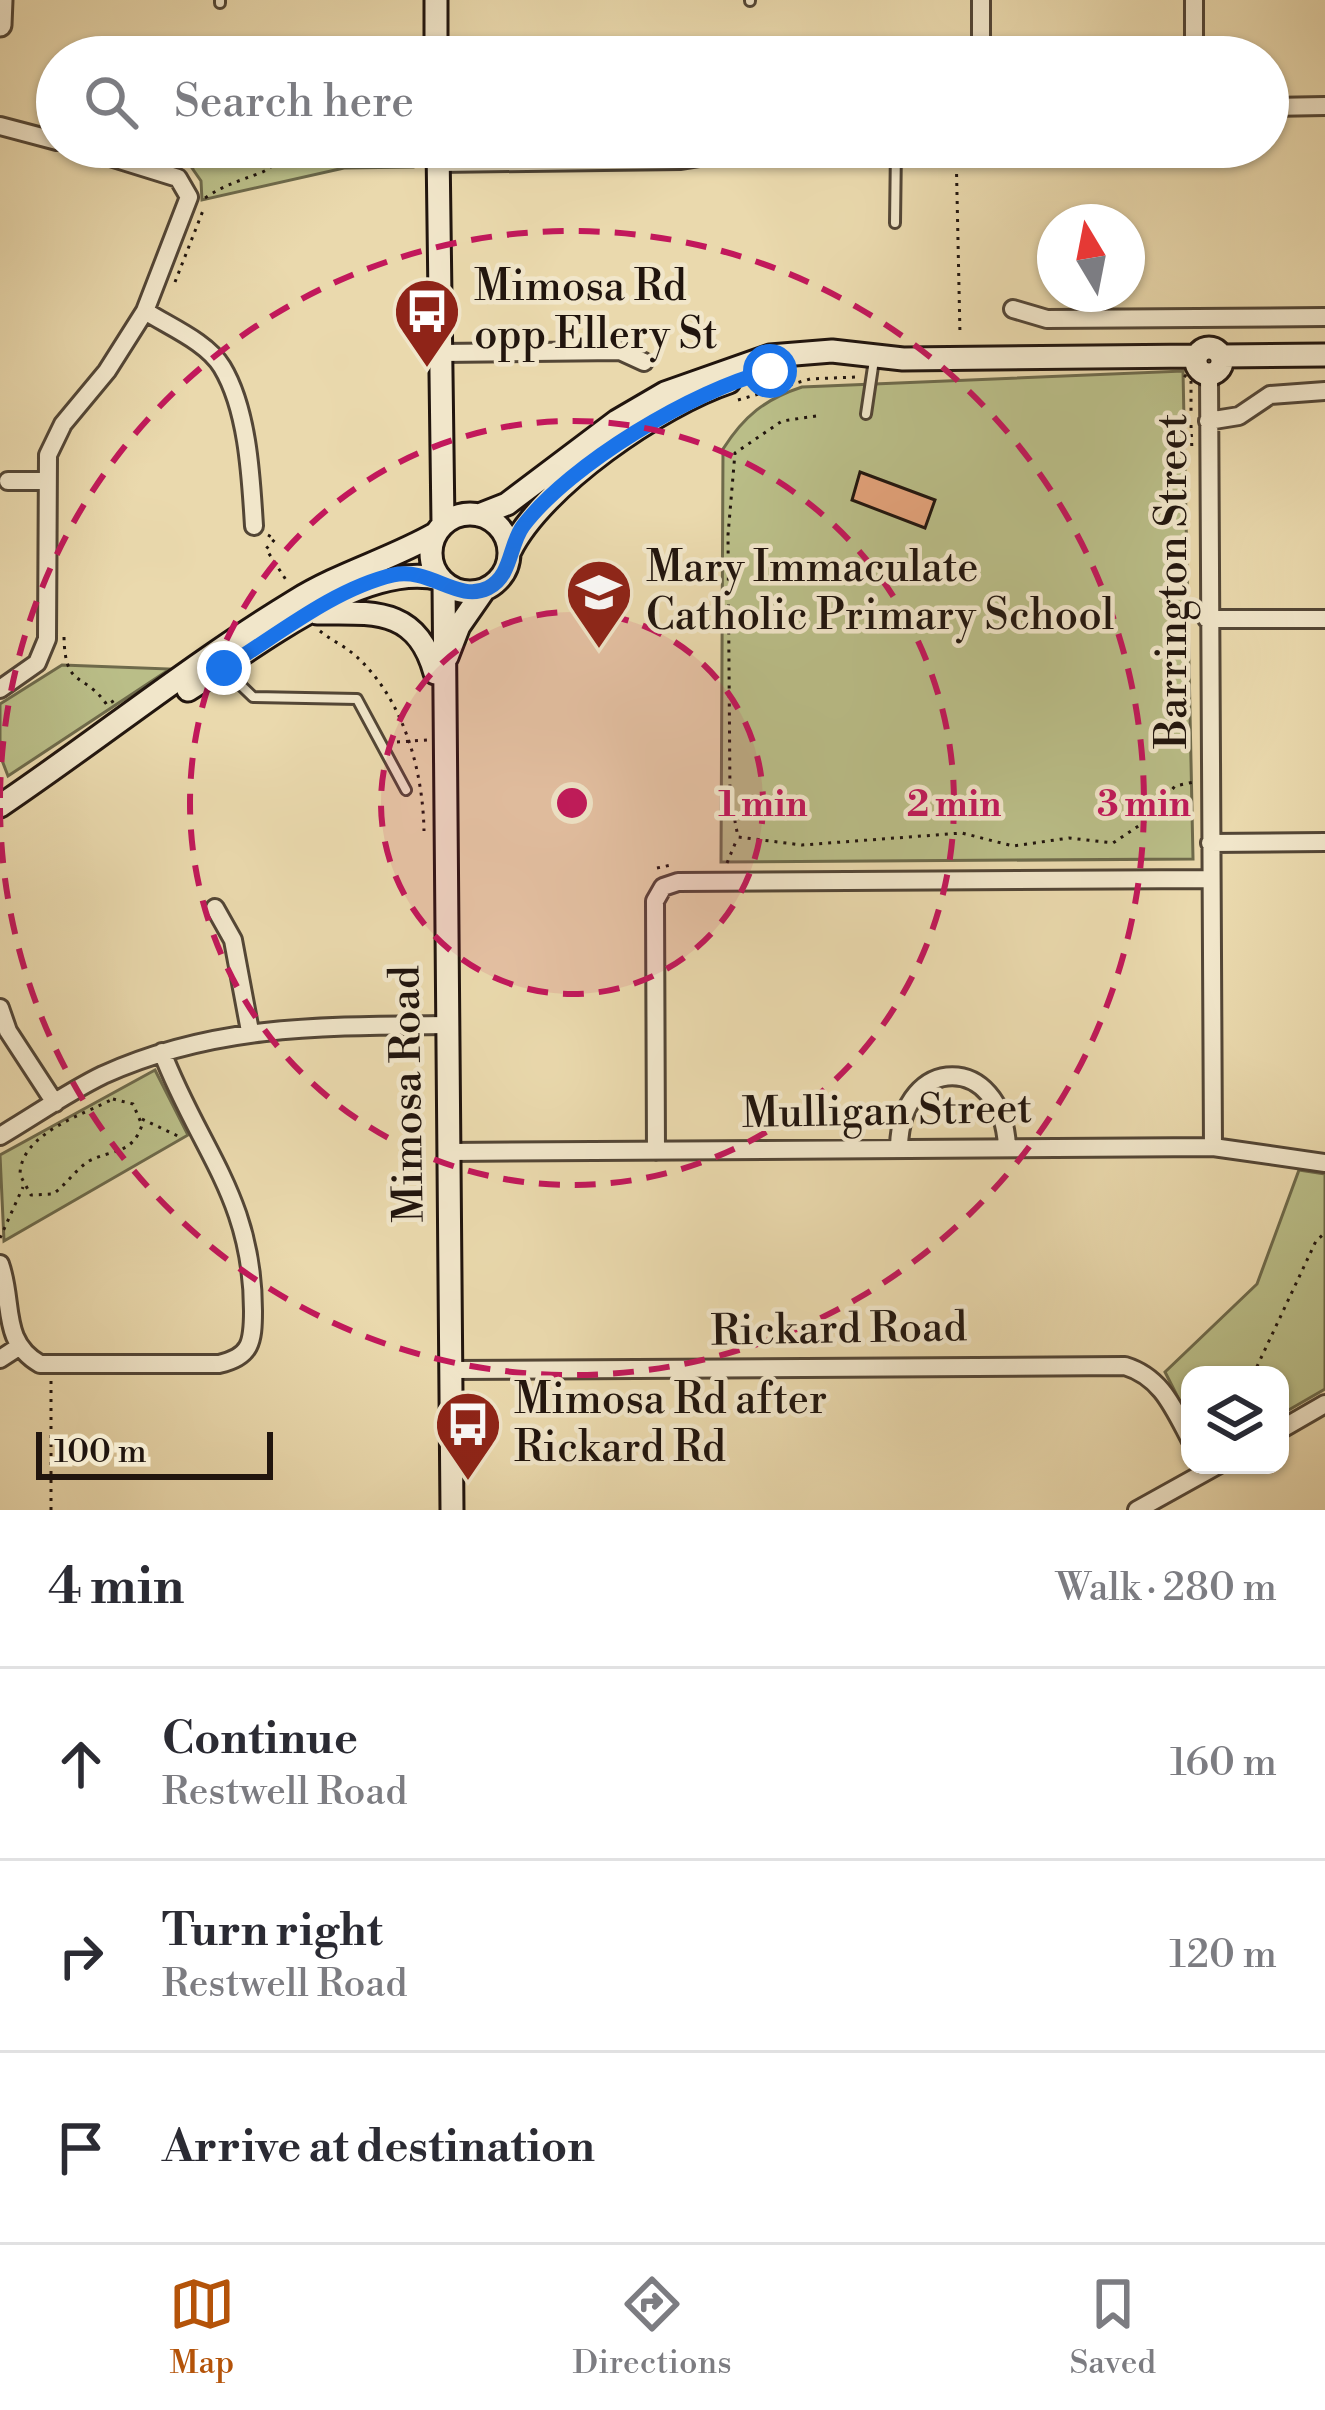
<!DOCTYPE html>
<meta charset="utf-8">
<style>
:root{--surface:#fff;--page:#f7f7f7;--text:#2b2b33;--muted:#7c7c81;--line:#e1e1e2;--accent:#b45309}
body{margin:0;font-family:"Libre Bodoni",serif;background:var(--page);color:var(--text)}
.controls{position:absolute;right:36px;bottom:36px;display:grid;overflow:hidden;border-radius:24px;box-shadow:0 3px 9px #0004}
.controls button{width:108px;height:108px;display:grid;place-items:center;padding:0;border:0;border-bottom:3px solid var(--line);background:var(--surface);color:var(--text);font:60px sans-serif}
.compass{position:absolute;left:1037px;top:204px;width:108px;height:108px;border-radius:50%;background:var(--surface);box-shadow:0 3px 9px #0004;rotate:350deg}
.scale{position:absolute;left:36px;bottom:30px;width:237px;box-sizing:border-box;padding-left:12px;border:6px solid #21150e;border-top:0;font-size:33px;line-height:42px;white-space:nowrap;color:#21150e;-webkit-text-stroke:9px #f1e6ca;paint-order:stroke}
.stop{position:absolute;width:36px;height:36px;margin:-27px;border:9px solid #1a73e8;border-radius:50%;background:#fff}
.stop.end{background:#1a73e8;border-color:#fff;box-shadow:0 3px 12px #0008}
.list{margin:0;padding:0;list-style:none}
h2{display:flex;justify-content:space-between;align-items:center;height:156px;margin:0;padding:0 48px;font-size:51px}
h2 small{font-size:39px;font-weight:400;color:var(--muted)}
.list li{display:grid;grid-template-columns:78px 1fr auto;gap:36px;align-items:center;box-sizing:border-box;height:192px;padding:0 48px;border-top:3px solid var(--line)}
.list b{display:block;font-size:45px;white-space:nowrap}
.list p{margin:0;font-size:39px;white-space:nowrap;color:var(--muted)}
.list em{font-size:39px;font-style:normal;color:var(--muted)}
.icon{flex:none;width:66px;height:66px;fill:none;stroke:currentColor;stroke-width:2;stroke-linecap:round;stroke-linejoin:round}
.map{position:relative;flex:none;width:1325px;height:1510px;overflow:hidden}
.search{position:absolute;background:var(--surface);box-shadow:0 3px 9px #0004;left:36px;right:36px;top:36px;height:132px;display:flex;align-items:center;gap:30px;box-sizing:border-box;padding:0 42px;border-radius:66px;color:var(--muted);font-size:45px}
.sheet{height:732px;background:var(--surface)}
nav{display:flex;justify-content:space-around;align-items:center;box-sizing:border-box;height:168px;border-top:3px solid var(--line);background:var(--surface);font-size:33px;color:var(--muted)}
nav a{display:grid;justify-items:center;gap:6px}
nav .on{color:var(--accent)}
.map>svg:first-child{display:block}
.green{fill:#babe88;stroke:#6e6a4b;stroke-width:3}
.building{fill:#e4a37b;stroke:#21150e;stroke-width:3}
.lines{fill:none;stroke-linecap:round;stroke-linejoin:round}
.service-casing{stroke:#534636;stroke-width:14}
.minor-casing{stroke:#534636;stroke-width:22}
.tertiary-casing{stroke:#534636;stroke-width:27}
.secondary-casing{stroke:#21150e;stroke-width:27}
.path{stroke:#21150e;stroke-width:3;stroke-dasharray:3 6;stroke-linecap:butt}
.service{stroke:#f1e6ca;stroke-width:8}
.minor{stroke:#f1e6ca;stroke-width:16}
.tertiary{stroke:#f1e6ca;stroke-width:21}
.secondary{stroke:#f1e6ca;stroke-width:21}
.route{stroke:#1a73e8;stroke-width:15}
.ring{fill:none;stroke:#c2185b;stroke-width:6;stroke-dasharray:21 15}
.labels{text-anchor:middle;dominant-baseline:central;stroke-width:9;stroke-linejoin:round;paint-order:stroke}
.poi-label{font-size:42px;fill:#21150e;stroke:#f1e6ca;text-anchor:start}
.street-label{font-size:42px;fill:#21150e;stroke:#f1e6ca}
.centre{fill:#c2185b;stroke:#f1e6ca;stroke-width:6}
.ring-label{font-size:36px;text-anchor:middle;font-weight:bold;fill:#c2185b;stroke:#f1e6ca;stroke-width:9;stroke-linejoin:round;paint-order:stroke}
</style>
<div class="map">
<svg width="1325" height="1510" viewBox="0 0 1325 1510">
<rect width="100%" height="100%" fill="#ead9ad"/>
<filter id="stains"><feTurbulence type="fractalNoise" baseFrequency=".00167" numOctaves="4"/><feColorMatrix values="0 0 0 0 .2 0 0 0 0 .09 0 0 0 0 .02 0 0 0 .5 -.17"/></filter>
<radialGradient id="worn" r=".72"><stop offset=".6" stop-color="#630" stop-opacity="0"/><stop offset="1" stop-color="#630" stop-opacity=".3"/></radialGradient>
<path class="green" d="M413 47V57H247L249 49Z
M225 147H413V167L344 168 202 200 201 181 192 168Z
M1183 371 1193 859 721 862 723 449C744 416 765 399 802 387Z
M62 665 170 669 8 776 0 755V704Z
M155 1070 188 1135 4 1241 0 1155Z
M1299 1170 1325 1174V1389L1280 1415V1375H1190V1421L1165 1372 1257 1284Z"/>
<path class="building" d="M860 472 935 500 925 528 852 500Z"/>
<g class="lines">
<defs>
<path id="service" d="M750 1V0
M220 3V0
M895 223 896 147
M866 414 874 360
M223 668 253 697 357 699 406 790"/>
<path id="minor" d="M981 0V57
M1194 57V0
M1268 107 1325 106
M0 126 57 141
M438 163 681 160 763 147
M1013 309 1047 319 1325 317
M145 311C170 327 207 342 222 367 248 410 251 478 254 526
M441 353 620 351 644 362
M1209 374 1213 1147
M1208 421 1239 416 1270 395 1325 391
M8 481H45
M1207 619H1325
M0 689 37 663 47 639 48 455 63 424 107 371 145 311 189 197 178 178 78 147
M1210 843 1325 842
M215 908 233 940 250 1031
M0 1008 8 1031 55 1103
M0 1136C34 1116 68 1092 103 1075 215 1024 327 1026 447 1025
M899 1146C902 1053 1002 1053 1007 1146
M656 1151 655 901 663 887 678 882 1210 879
M448 1152 1213 1147 1325 1163
M0 1264C14 1303 0 1341 40 1364H219C251 1357 253 1342 253 1311 253 1198 200 1151 162 1052
M0 1359 17 1348
M451 1370 1125 1366C1161 1377 1173 1407 1190 1439
M1280 1430 1325 1404
M1137 1510 1218 1465"/>
<path id="tertiary" d="M0 25 1 0"/>
<path id="secondary" d="M436 0V57
M438 147 443 524
M1196 361a13 13 0 1 1 26 0a13 13 0 1 1-26 0Z
M1222 356 1325 355
M431 553a39 39 0 1 1 78 0a39 39 0 1 1-78 0Z
M479 515 507 504 617 421 665 393 770 356 832 351 903 359 1196 356
M510 551C542 486 660 405 729 382
M444 583 452 1510
M317 613C373 613 417 607 435 673
M447 657 459 626 484 590
M188 690C252 650 364 559 440 579
M0 806C99 739 193 663 295 601 340 573 389 560 435 534"/>
</defs>
<use href="#service" class="service-casing"/>
<use href="#minor" class="minor-casing"/>
<use href="#tertiary" class="tertiary-casing"/>
<use href="#secondary" class="secondary-casing"/>
<path class="path" d="M956 147 960 335
M205 198C224 185 239 181 260 173 276 167 280 153 301 147
M175 282 204 208
M1184 375 1191 381V416
M738 400 810 379 857 377
M816 416 782 421 735 453 728 535 730 795 738 837 802 845 962 833 1013 846 1069 838 1113 843 1146 821 1175 786 1194 782
M1191 425 1192 452
M268 535 275 539 266 549 288 583
M320 631C332 641 347 647 358 658 404 701 423 771 424 831
M64 637C65 690 84 671 107 705L115 700
M397 742 427 740
M727 863 737 839
M657 868 671 865
M113 1099 133 1104 142 1125C132 1155 112 1149 89 1161 76 1169 66 1185 53 1194L31 1195 20 1175C20 1134 82 1115 113 1099Z
M142 1119 182 1138
M0 1238 23 1187
M1253 1375 1316 1241 1325 1233
M51 1510V1379"/>
<use href="#service" class="service"/>
<use href="#minor" class="minor"/>
<use href="#tertiary" class="tertiary"/>
<use href="#secondary" class="secondary"/>
</g>
<g class="lines">
<path class="route" d="M224 668C275 637 333 589 393 575 430 567 458 603 488 588 512 576 509 545 523 526 570 464 695 389 770 371"/>
</g>
<circle cx="572" cy="803" r="191" fill="#c2185b" fill-opacity=".12"/>
<g class="ring">
<circle cx="572" cy="803" r="191"/>
<circle cx="572" cy="803" r="382"/>
<path d="M0 798A572 572 0 1 1 0 808"/>
</g>
<defs>
<symbol id="bus-pin" viewBox="-11 -11 22 30"><path d="M0 17L-7.5 6A9.5 9.5 0 1 1 7.5 6Z" fill="#8f2418" stroke="#f1e6ca"/><path d="M-5-6H5V4H4V6H2V4H-2V6H-4V4H-5ZM-3.5-4V0h7V-4ZM-3.5 1.2v1.5H-2V1.2ZM2 1.2v1.5H3.5V1.2Z" fill="#fff"/></symbol>
<symbol id="school-pin" viewBox="-11 -11 22 30"><path d="M0 17L-7.5 6A9.5 9.5 0 1 1 7.5 6Z" fill="#8f2418" stroke="#f1e6ca"/><path d="M0-5L7-2L0 1L-7-2ZM-4 1L0 2.5L4 1V4Q0 6-4 4Z" fill="#fff"/></symbol>
</defs>
<g fill-rule="evenodd">
<use href="#bus-pin" x="389" y="273" width="76" height="104"/>
<use href="#school-pin" x="561" y="554" width="76" height="104"/>
<use href="#bus-pin" x="430" y="1386" width="76" height="104"/>
</g>
<g class="labels">
<g class="poi-label">
<text x="474" y="287">Mimosa Rd<tspan x="474" dy="48">opp Ellery St</tspan></text>
<text x="646" y="568">Mary Immaculate<tspan x="646" dy="48">Catholic Primary School</tspan></text>
<text x="514" y="1400">Mimosa Rd after<tspan x="514" dy="48">Rickard Rd</tspan></text>
</g>
<g class="street-label">
<text transform="translate(1173 581) rotate(-90)">Barrington Street</text>
<text transform="translate(408 1094) rotate(-91)">Mimosa Road</text>
<text transform="translate(887 1112) rotate(-1)">Mulligan Street</text>
<text transform="translate(839 1330) rotate(-1)">Rickard Road</text>
</g>
</g>
<circle cx="572" cy="803" r="18" class="centre"/>
<g class="ring-label">
<text x="763" y="816">1 min</text>
<text x="954" y="816">2 min</text>
<text x="1144" y="816">3 min</text>
</g>
<rect width="100%" height="100%" filter="url(#stains)"/>
<rect width="100%" height="100%" fill="url(#worn)"/>
</svg>
<div class="controls">
<button><svg class="icon" aria-label="layers" viewBox="0 0 24 24"><path d="M12 4l9 5-9 5-9-5zM3 14l9 5 9-5"/></svg></button>
</div>
<svg class="compass" viewBox="-18 -18 36 36"><path d="M0-13l5 13h-10z" fill="#e53935"/><path d="M0 13l5-13h-10z" fill="#7c7c81"/></svg>
<div class="scale">100 m</div>
<div class="stop" style="left:770px;top:371px"></div>
<div class="stop end" style="left:224px;top:668px"></div>
<div class="search"><svg class="icon" aria-label="search" viewBox="0 0 24 24"><circle cx="10" cy="10" r="6"/><path d="M15 15l6 6"/></svg>Search here</div>
</div>
<section class="sheet">
<h2>4 min<small>Walk · 280 m</small></h2>
<ul class="list">
<li><svg class="icon" aria-label="ahead" viewBox="0 0 24 24"><path d="M12 20V5M6 11l6-6 6 6"/></svg><div><b>Continue</b><p>Restwell Road</p></div><em>160 m</em></li>
<li><svg class="icon" aria-label="right" viewBox="0 0 24 24"><path d="M7 20v-9h11M14 6l5 5-5 5"/></svg><div><b>Turn right</b><p>Restwell Road</p></div><em>120 m</em></li>
<li><svg class="icon" aria-label="arrive" viewBox="0 0 24 24"><path d="M6 21V4h12l-3 4 3 4H6"/></svg><div><b>Arrive at destination</b></div></li>
</ul>
</section>
<nav>
<a class="on"><svg class="icon" aria-label="map" viewBox="0 0 24 24"><path d="M3 6l6-2 6 2 6-2v14l-6 2-6-2-6 2zM9 4v14M15 6v14"/></svg>Map</a>
<a><svg class="icon" aria-label="directions" viewBox="0 0 24 24"><path d="M12 3l9 9-9 9-9-9zM9 14v-3h6M13 9l2 2-2 2"/></svg>Directions</a>
<a><svg class="icon" aria-label="saved" viewBox="0 0 24 24"><path d="M7 4h10v16l-5-4-5 4z"/></svg>Saved</a>
</nav>
